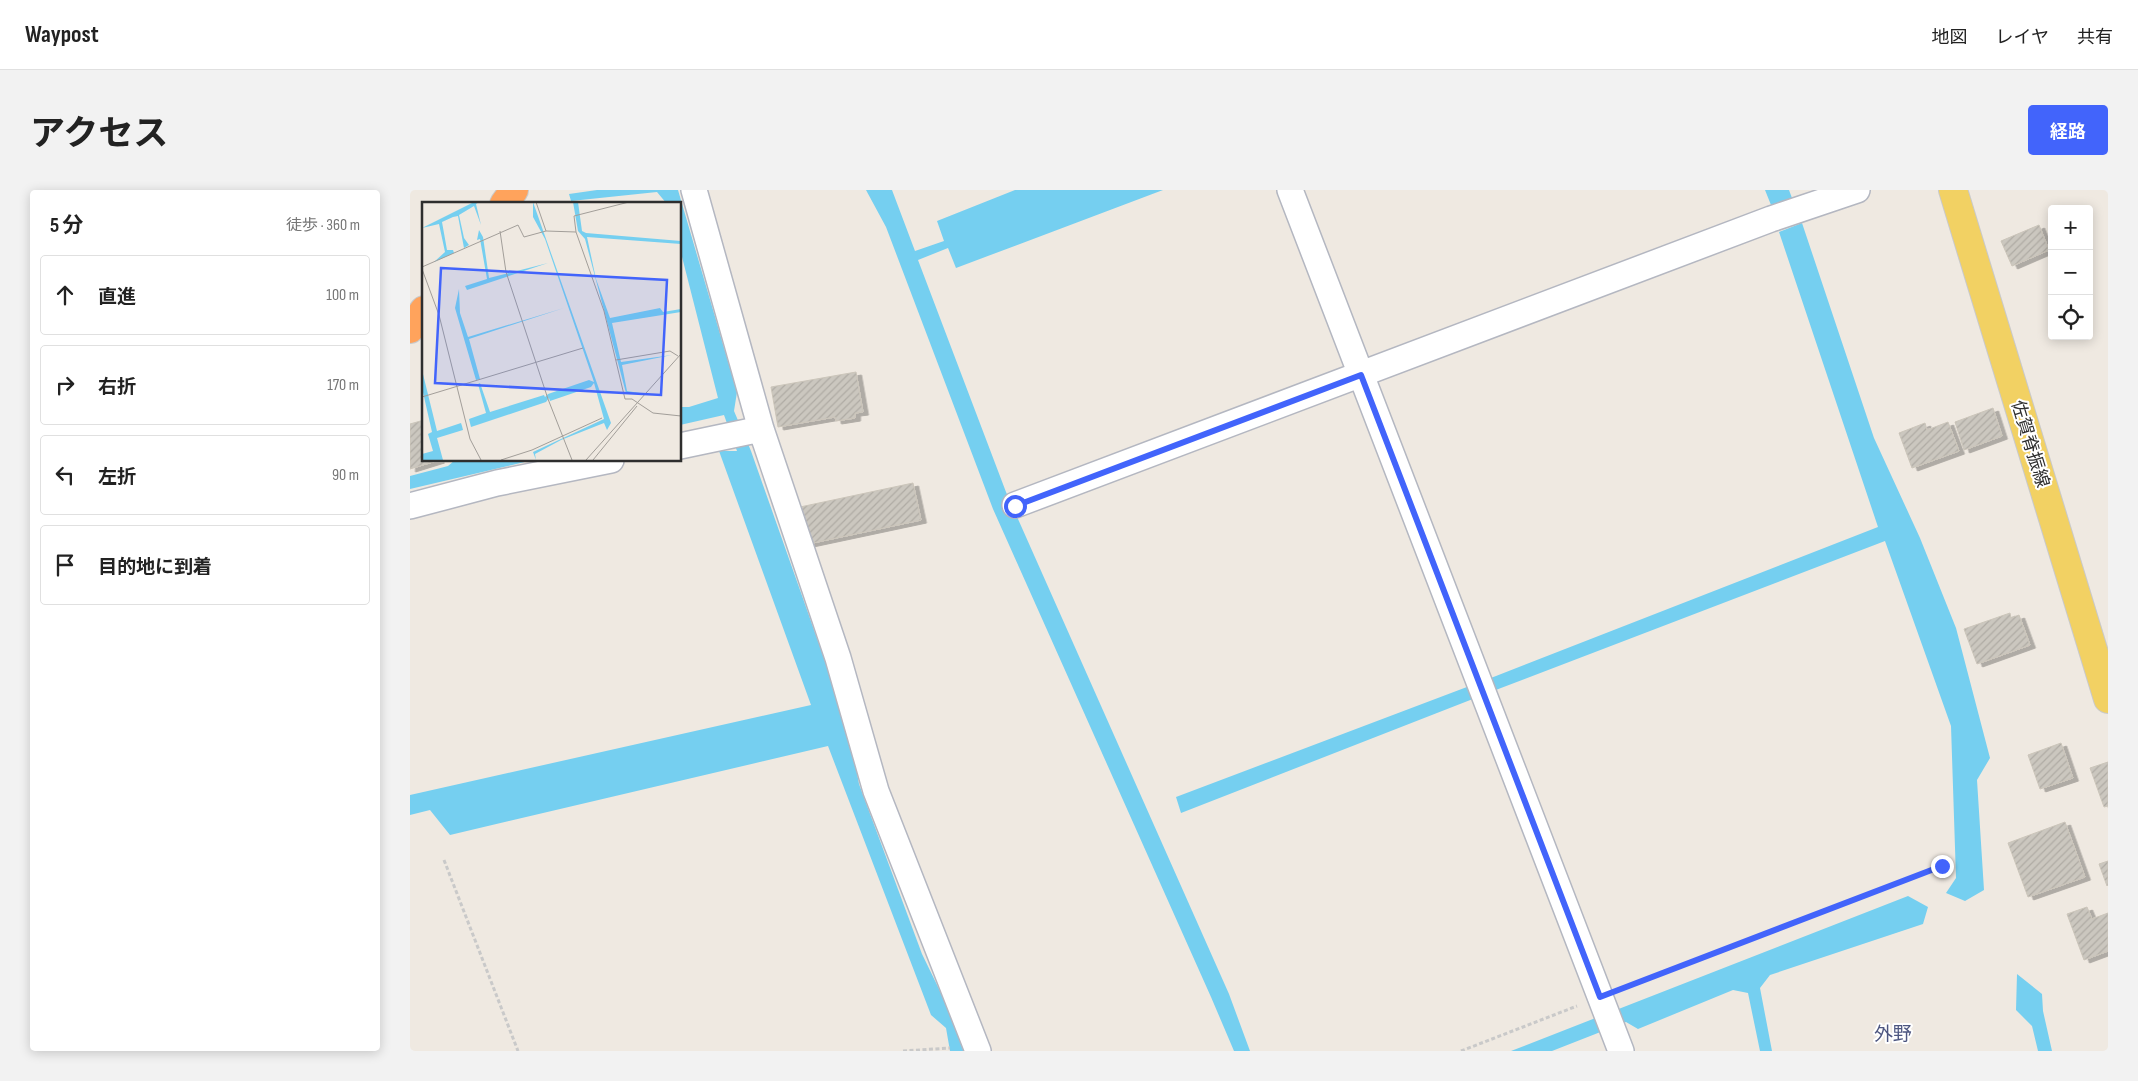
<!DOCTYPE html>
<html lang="ja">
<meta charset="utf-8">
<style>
:root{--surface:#fff;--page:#f2f2f2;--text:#222;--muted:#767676;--line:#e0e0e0;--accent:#4264fb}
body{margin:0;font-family:"Sofia Sans Condensed","Noto Sans JP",sans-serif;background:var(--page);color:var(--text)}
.controls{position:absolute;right:15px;top:15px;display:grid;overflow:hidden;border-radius:5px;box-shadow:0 2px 12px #0003}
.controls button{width:45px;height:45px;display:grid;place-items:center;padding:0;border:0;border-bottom:1px solid var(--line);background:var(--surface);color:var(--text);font:25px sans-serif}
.stop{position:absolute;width:15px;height:15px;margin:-11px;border:4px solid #4264fb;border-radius:50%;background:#fff}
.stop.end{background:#4264fb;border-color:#fff;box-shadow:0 1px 5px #0008}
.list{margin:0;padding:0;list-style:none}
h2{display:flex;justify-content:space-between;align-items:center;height:65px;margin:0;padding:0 20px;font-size:21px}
h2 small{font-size:16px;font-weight:400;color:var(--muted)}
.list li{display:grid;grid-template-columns:32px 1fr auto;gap:15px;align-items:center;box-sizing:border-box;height:80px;margin:0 10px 10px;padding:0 10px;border:1px solid var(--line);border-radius:5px}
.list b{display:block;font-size:19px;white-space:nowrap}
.list em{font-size:16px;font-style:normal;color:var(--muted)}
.icon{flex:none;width:28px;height:28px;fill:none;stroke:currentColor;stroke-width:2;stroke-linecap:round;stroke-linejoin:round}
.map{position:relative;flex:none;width:1698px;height:861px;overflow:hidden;border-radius:5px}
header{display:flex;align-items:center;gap:30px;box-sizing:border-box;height:70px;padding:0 25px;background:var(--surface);border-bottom:1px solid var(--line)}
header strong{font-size:24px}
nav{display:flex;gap:28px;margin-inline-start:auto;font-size:18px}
.intro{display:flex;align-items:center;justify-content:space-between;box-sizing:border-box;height:120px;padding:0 30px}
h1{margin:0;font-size:35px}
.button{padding:12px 22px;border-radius:5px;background:var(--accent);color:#fff;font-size:18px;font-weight:700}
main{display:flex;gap:30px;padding:0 30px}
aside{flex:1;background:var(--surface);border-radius:5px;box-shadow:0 2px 12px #0003}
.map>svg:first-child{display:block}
.water{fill:#75cff0}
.building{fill:url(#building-hatch);stroke:#cbc5ba;filter:url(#shadow)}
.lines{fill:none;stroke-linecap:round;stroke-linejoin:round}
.minor-casing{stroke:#b4b7c1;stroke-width:28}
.major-casing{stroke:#c9c9c9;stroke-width:30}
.highway-casing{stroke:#c9c9c9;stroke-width:30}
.path{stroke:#c9c9c9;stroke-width:3;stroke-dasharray:4 2.5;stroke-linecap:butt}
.minor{stroke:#fff;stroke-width:25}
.major{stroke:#f2d163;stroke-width:28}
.highway{stroke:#ffa35c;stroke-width:28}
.route{stroke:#4264fb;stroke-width:6}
.labels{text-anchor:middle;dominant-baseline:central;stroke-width:4;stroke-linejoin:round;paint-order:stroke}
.street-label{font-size:18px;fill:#2e2e2e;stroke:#fff}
.neighbourhood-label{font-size:19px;fill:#4d5680;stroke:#fff}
.inset-road{fill:none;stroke:#a29e99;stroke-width:1}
.view{fill:#4264fb;fill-opacity:0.15;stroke:#4264fb;stroke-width:2.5}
.inset-edge{fill:none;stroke:#2e2e2e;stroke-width:2.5}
</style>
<header>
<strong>Waypost</strong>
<nav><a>地図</a><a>レイヤ</a><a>共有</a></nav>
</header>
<div class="intro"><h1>アクセス</h1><a class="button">経路</a></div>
<main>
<aside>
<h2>5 分<small>徒歩 · 360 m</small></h2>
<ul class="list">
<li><svg class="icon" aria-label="ahead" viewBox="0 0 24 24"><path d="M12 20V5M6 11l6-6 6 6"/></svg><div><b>直進</b></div><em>100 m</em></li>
<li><svg class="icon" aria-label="right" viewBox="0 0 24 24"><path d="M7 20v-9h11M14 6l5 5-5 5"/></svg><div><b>右折</b></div><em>170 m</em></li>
<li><svg class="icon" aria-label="left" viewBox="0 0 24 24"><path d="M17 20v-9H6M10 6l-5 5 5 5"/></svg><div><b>左折</b></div><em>90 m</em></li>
<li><svg class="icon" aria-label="arrive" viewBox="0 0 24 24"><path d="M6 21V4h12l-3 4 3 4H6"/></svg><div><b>目的地に到着</b></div></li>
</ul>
</aside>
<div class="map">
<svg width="1698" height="861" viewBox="0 0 1698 861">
<defs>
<pattern id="building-hatch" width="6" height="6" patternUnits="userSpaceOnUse" patternTransform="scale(1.25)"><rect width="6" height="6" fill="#cbc7bf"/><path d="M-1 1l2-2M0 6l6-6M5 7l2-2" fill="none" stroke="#afaba4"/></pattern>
<filter id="shadow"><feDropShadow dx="5.5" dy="3" stdDeviation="0" flood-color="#0004"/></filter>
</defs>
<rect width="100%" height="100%" fill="#efe9e1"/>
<path class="water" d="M187 0H268L327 202 324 221 341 261 439 539 449 594 512 764 548 838 555 861H540L536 838 521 825 418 556 40 645 20 620 0 625V605L401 515 309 261H327L314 225 270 235V217H279L308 208 270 59V14H257L247 2 161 11 159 4Z
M456 0H482L505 61 534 51 527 31 605 0H753L546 78 538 58 508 70 596 302 819 804 840 861H824L801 807 583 319 476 37Z
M1355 0H1379L1382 8 1361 15Z
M1392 33 1464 248 1510 348 1546 438 1580 568 1567 590 1574 700 1555 711 1536 703 1546 688 1541 536 1475 351 1091 498 771 623 766 607 1086 486 1468 337 1369 42Z
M45 270H123L0 299V286L38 276Z
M1498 706 1518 717 1513 734 1360 785 1350 798 1362 861H1350L1338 803 1323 800 1228 839 1216 832 1142 861H1101Z
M1607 784 1632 804 1633 821 1642 861H1628L1622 836 1606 820Z"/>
<path class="building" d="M1629 35 1639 60 1602 76 1591 51Z
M446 182 453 222 445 223V228L426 231 425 227 368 237 361 197Z
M1583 218 1592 246 1554 260 1545 232Z
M14 230V270H29L0 279V234Z
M1538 232 1549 261 1502 278 1489 243 1515 233 1517 240Z
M503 293 511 330 398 354 390 317Z
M1600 423 1601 428 1609 425 1620 455 1567 474 1554 439Z
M1651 553 1663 588 1630 599 1618 565Z
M1698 572V616L1694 617 1680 578Z
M1655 632 1675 687 1618 707 1598 653Z
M1698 671V695L1697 696 1689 674Z
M1677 717 1682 729 1698 723V761L1674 770 1657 724Z"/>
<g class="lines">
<defs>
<path id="minor" d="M284 0 351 239 428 468 466 601 568 861
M880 0 1211 861
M270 256 351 239
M605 315 1361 29 1447 0
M0 316 87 293 201 270"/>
<path id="major" d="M1543 0 1698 509"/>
<path id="highway" d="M94 14 104 0
M0 139 14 120"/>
</defs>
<use href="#minor" class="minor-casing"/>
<use href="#major" class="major-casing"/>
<use href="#highway" class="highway-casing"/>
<path class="path" d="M34 670 108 861
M1213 799 1532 676
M493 861 540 858
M1051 861 1167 816"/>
<use href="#minor" class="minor"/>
<use href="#major" class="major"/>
<use href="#highway" class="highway"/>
</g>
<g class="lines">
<path class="route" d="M605 316 951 185 1190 807 1532 676"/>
</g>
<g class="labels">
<g class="street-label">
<text transform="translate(1620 254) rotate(73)">佐賀脊振線</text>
</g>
<g class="neighbourhood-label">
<text x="1483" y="844">外野</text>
</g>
</g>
<g transform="translate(12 12)">
<rect width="259" height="259" fill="#efe9e1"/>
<path d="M52 0H57L54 2 59 23 52 4 37 13 42 36 47 43 42 46 36 14 31 15 20 20 25 48H31L32 51 12 60 23 50 17 22 0 26ZM111 0 189 221 185 228 182 221 139 238 113 252 114 258 111 250 182 217 172 181 169 185 128 199 127 196 124 200 49 225 47 217 64 211 56 182 58 181 68 210 122 193 123 195 126 192 167 178 172 180 123 37 111 15ZM151 0H156L160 29 164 31 259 39V42L165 35 174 77 188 116 238 106 241 110 259 107V110L190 121 199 160 250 153 200 163 205 189 218 191H204L163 37 156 29ZM57 28 61 35 67 76 126 61 45 88 43 84 65 77 58 37 55 38ZM37 87 38 111 46 135 142 106 47 137 58 177 54 178 33 106ZM0 168 15 229 39 221 40 224 41 228 15 236 21 258H0V252L11 249 6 232 10 230 0 186Z" fill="#75cff0"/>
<path class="inset-road" d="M114 0 124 29M207 0 152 14 154 30 182 109 203 197H210L231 211 259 214M78 29 84 70 126 197 150 258M0 65 96 23 102 35 124 29 154 30M0 67 17 113 48 237 59 258M194 158 248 149 256 154M0 195 161 146M79 258 110 248 180 216M164 258 259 152M171 258 215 204"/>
<path class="view" d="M19 66 245 78 239 193 13 181Z"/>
<rect width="259" height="259" class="inset-edge"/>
</g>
</svg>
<div class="controls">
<button>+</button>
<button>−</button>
<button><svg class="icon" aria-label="locate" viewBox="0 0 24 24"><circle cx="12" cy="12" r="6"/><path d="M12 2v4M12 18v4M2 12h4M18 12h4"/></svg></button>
</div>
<div class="stop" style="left:605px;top:316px"></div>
<div class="stop end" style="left:1532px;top:676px"></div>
</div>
</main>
